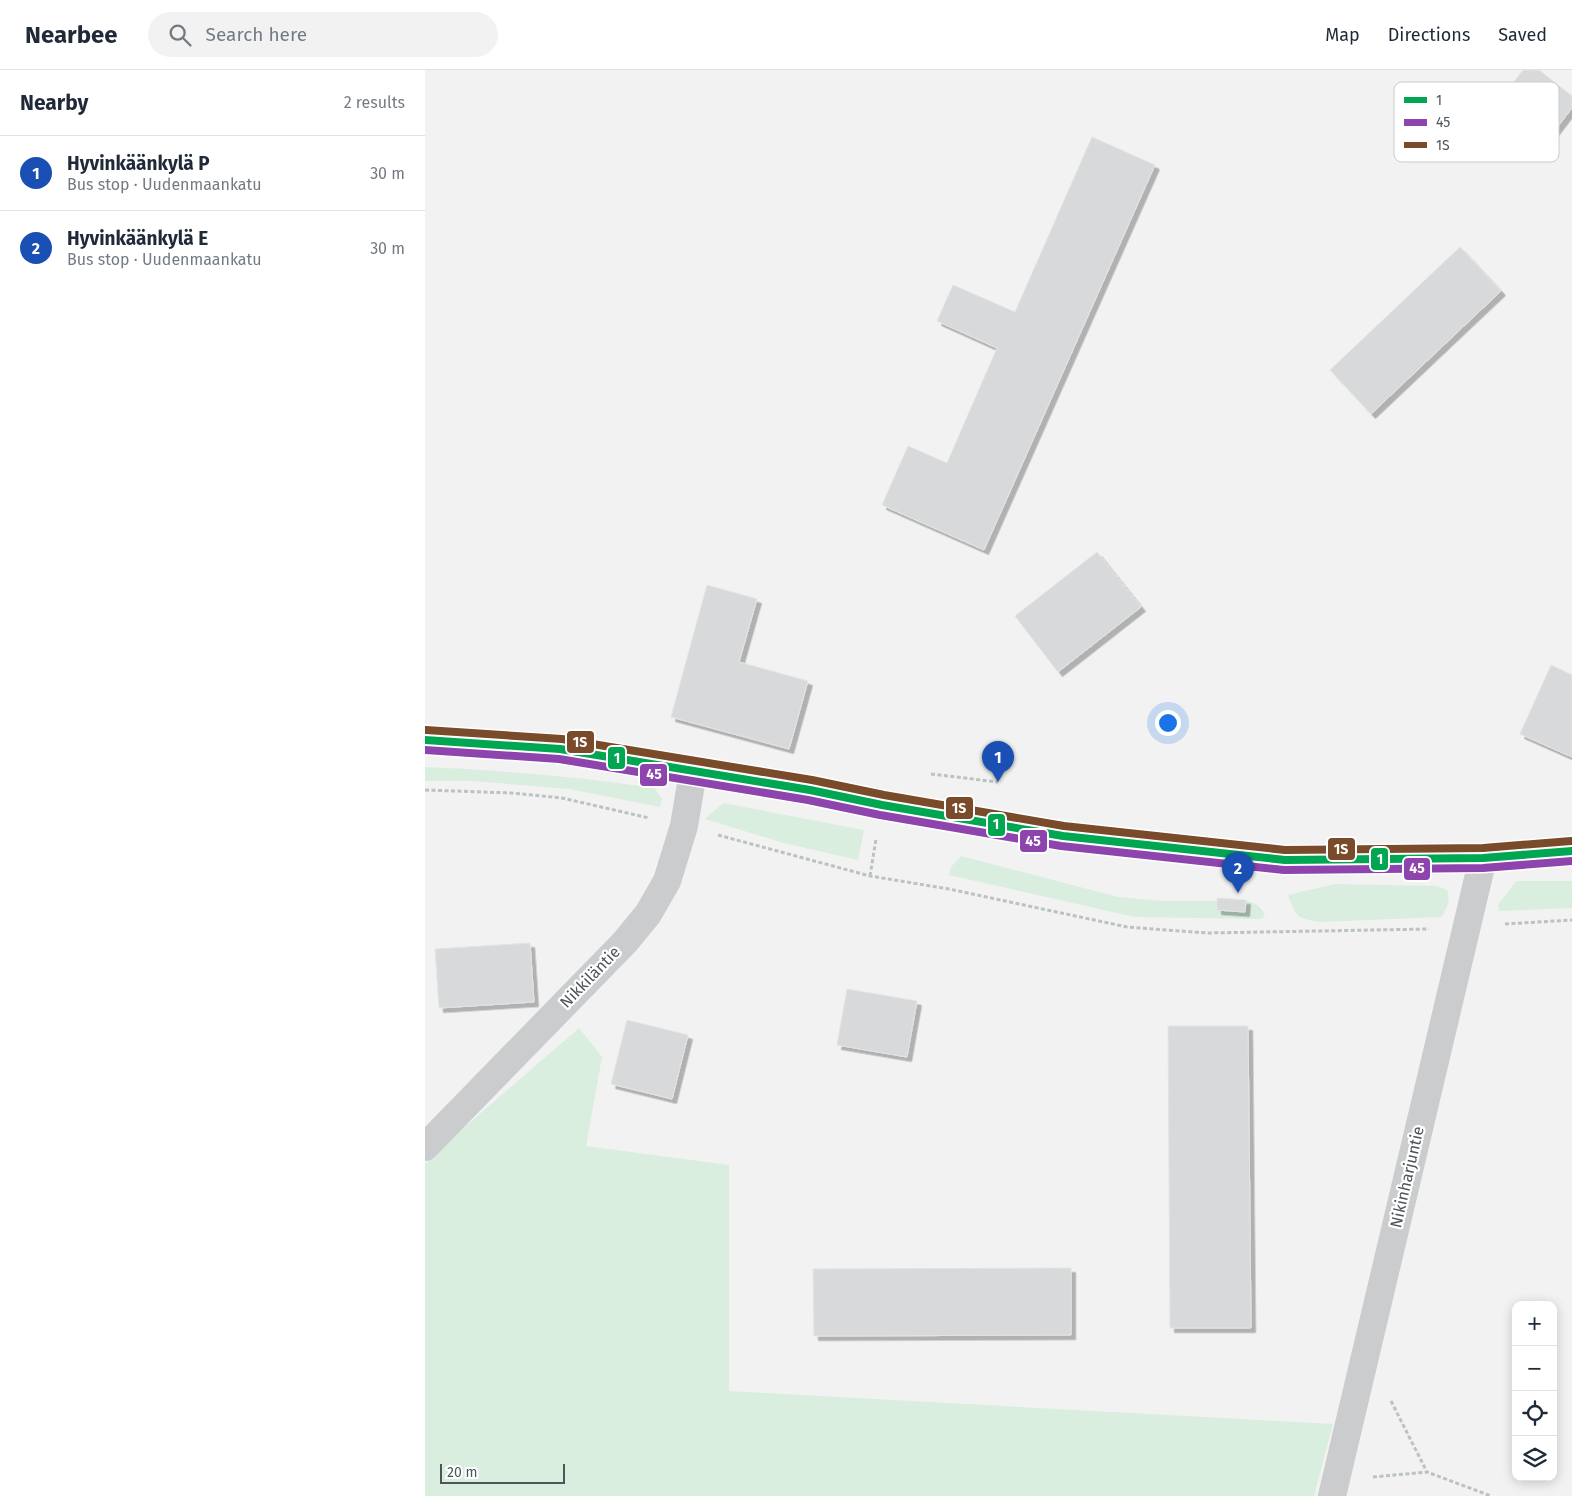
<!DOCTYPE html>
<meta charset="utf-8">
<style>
:root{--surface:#fff;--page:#f2f2f3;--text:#1f2937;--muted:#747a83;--line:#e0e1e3;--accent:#858c90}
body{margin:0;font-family:"Fira Sans",sans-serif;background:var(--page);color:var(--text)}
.controls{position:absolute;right:15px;bottom:15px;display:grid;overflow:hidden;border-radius:10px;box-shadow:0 2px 12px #0003}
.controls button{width:45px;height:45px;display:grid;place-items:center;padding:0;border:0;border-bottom:1px solid var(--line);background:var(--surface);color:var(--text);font:25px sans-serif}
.scale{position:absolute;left:15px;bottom:12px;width:125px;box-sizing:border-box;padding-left:5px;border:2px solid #4b555c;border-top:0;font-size:14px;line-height:18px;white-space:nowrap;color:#4b555c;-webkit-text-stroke:4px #fff;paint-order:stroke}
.you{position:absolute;left:742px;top:652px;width:18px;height:18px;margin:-12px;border:4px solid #fff;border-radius:50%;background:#1a73e8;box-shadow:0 0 0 8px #1a73e833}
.badge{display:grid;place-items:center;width:32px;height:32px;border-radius:50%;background:var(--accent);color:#fff;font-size:16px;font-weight:700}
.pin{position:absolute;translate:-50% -41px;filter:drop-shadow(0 1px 2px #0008)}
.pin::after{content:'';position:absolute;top:26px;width:18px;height:15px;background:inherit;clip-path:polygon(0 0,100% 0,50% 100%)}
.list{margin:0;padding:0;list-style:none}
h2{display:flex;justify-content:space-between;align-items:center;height:65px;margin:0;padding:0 20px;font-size:21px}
h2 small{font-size:16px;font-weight:400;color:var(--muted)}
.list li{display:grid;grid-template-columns:32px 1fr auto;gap:15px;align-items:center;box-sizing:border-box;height:75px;padding:0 20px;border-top:1px solid var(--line)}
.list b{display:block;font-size:19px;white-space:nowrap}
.list p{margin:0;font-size:16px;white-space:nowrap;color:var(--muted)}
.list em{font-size:16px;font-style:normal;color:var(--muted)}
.icon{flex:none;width:28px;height:28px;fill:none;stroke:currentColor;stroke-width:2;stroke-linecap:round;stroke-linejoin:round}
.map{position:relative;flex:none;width:1147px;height:1426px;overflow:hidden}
header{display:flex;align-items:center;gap:30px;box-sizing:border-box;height:70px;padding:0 25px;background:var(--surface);border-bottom:1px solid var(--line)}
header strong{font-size:24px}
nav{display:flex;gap:28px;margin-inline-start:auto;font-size:18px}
.search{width:350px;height:45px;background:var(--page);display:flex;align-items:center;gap:12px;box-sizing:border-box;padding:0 18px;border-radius:28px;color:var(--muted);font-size:19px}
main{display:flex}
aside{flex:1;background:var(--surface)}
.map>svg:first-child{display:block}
.green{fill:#d9eedf}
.building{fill:#d8d9da;stroke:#e3e4e4;filter:url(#shadow)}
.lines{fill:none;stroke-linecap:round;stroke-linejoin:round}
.path{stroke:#bac3c0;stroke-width:3;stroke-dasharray:4 2.5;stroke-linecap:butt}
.minor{stroke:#cacccd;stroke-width:28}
.major{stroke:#c8cacd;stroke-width:28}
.bus-1-casing{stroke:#fff;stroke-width:11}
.bus-2-casing{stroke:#fff;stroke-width:11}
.bus-3-casing{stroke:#fff;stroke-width:11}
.bus-1{stroke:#00a651;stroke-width:8}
.bus-2{stroke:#8e44ad;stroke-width:8}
.bus-3{stroke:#7a4b2a;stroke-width:8}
.labels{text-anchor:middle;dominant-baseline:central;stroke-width:4.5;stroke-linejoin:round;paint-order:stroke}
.street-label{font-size:16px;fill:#4b555c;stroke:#fff}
.key{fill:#fff;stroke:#c9ccce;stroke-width:1}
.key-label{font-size:14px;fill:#4b555c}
.line-badge{stroke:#fff;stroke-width:2}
.badge-label{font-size:14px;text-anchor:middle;font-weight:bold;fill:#fff}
</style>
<header>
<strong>Nearbee</strong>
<div class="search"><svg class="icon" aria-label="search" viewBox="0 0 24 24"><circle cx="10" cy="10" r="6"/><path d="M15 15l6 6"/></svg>Search here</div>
<nav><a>Map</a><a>Directions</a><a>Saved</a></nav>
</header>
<main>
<aside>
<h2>Nearby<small>2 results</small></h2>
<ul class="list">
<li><span class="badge" style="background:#1a4fb4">1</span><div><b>Hyvinkäänkylä P</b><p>Bus stop · Uudenmaankatu</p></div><em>30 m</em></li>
<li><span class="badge" style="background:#1a4fb4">2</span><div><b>Hyvinkäänkylä E</b><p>Bus stop · Uudenmaankatu</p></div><em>30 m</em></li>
</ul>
</aside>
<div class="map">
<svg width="1147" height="1426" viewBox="0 0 1147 1426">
<defs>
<filter id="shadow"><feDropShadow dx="4.5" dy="4.5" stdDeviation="0" flood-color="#0004"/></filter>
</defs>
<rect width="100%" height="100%" fill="#f2f2f2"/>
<path class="green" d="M0 697C77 700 153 707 229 718L237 728 235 737 144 719 48 711H0Z
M298 733 439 760 433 790 359 773 280 749Z
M536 786 693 827 738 831H792V840L820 842 821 830C829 833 836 836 840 845L837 849 710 847 524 805 526 797Z
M1091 811H1147V838L1074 841 1073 835Z
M910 814 1011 816 1022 820C1026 831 1022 838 1016 847L896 852C872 849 871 847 863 825Z
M154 958 177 987 161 1076 304 1095V1321L908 1354 889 1426H0V1095L12 1081Z"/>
<path class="building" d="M1098 0H1114L1147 26V38L1124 68 1075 30Z
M667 67 730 95 559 480 457 435 483 376 522 393 572 278 512 251 528 215 590 242Z
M1035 177 1076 221 946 344 905 300Z
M672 482 716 537 633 602 590 546Z
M282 515 332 529 314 592 383 611 364 679 246 647Z
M1126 595 1147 605V687L1095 664Z
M792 828 821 830 820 842 792 840Z
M105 873 109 932 14 938 10 879Z
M422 919 492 931 482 987 412 975Z
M202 950 263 965 247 1029 186 1014Z
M743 956H823L826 1258H745Z
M646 1198V1265L389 1266 388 1199Z"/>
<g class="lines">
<path class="path" d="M506 704 573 712
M0 720 87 723 137 728 224 748
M293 765 445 806 524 819 702 857 782 863 1004 859
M445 806 451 769
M1080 854 1147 850
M966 1331 1002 1402
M948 1407 1002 1402 1066 1426"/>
<path class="minor" d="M0 1077 200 872 223 844 242 811 259 756 268 702
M907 1426 1058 788"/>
<path class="major" d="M0 670 135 679 385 720 457 735 638 766 860 790 1058 788 1147 781"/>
<defs>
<path id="bus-1" d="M0 670 135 679 385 720 457 735 638 766 860 790 1058 788 1147 781"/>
<path id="bus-2" d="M0 680 134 689 383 730 455 745 636 776 859 800 1058 798 1147 791"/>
<path id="bus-3" d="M1 660 137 669 387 710 459 725 639 756 860 780 1058 778 1146 771"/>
</defs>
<use href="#bus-1" class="bus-1-casing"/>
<use href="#bus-2" class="bus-2-casing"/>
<use href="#bus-3" class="bus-3-casing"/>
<use href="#bus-1" class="bus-1"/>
<use href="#bus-2" class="bus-2"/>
<use href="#bus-3" class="bus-3"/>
</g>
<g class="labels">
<g class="street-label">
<text transform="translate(165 907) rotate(-46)">Nikkiläntie</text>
<text transform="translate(982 1107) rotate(-77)">Nikinharjuntie</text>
</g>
</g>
<rect x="969" y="12" width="165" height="80" rx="8" class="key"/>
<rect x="979" y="27" width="23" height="6" fill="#00a651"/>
<rect x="979" y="49" width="23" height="7" fill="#8e44ad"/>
<rect x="979" y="72" width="23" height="6" fill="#7a4b2a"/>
<g class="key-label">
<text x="1011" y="35">1</text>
<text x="1011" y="57">45</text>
<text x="1011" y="80">1S</text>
</g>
<g class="line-badge">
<rect x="141" y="660" width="29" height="24" rx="5" fill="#7a4b2a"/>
<rect x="182" y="676" width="19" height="24" rx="5" fill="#00a651"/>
<rect x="214" y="693" width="29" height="24" rx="5" fill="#8e44ad"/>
<rect x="520" y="726" width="29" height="24" rx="5" fill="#7a4b2a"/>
<rect x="562" y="743" width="19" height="24" rx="5" fill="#00a651"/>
<rect x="594" y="759" width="29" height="24" rx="5" fill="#8e44ad"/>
<rect x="902" y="767" width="29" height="24" rx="5" fill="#7a4b2a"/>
<rect x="945" y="777" width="19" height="24" rx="5" fill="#00a651"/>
<rect x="978" y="787" width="28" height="24" rx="5" fill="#8e44ad"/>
</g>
<g class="badge-label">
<text x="155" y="677">1S</text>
<text x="192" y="693">1</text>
<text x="229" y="709">45</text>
<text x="534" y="743">1S</text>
<text x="571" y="759">1</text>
<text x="608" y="776">45</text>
<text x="916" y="784">1S</text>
<text x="955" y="794">1</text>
<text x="992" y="803">45</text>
</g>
</svg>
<div class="controls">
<button>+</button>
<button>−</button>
<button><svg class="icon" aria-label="locate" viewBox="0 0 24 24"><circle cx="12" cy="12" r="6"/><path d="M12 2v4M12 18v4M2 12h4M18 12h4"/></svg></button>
<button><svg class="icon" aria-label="layers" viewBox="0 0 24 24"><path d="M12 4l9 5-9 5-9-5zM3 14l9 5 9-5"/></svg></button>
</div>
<div class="scale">20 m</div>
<div class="you"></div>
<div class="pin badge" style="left:573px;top:712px;background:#1a4fb4">1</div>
<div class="pin badge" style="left:813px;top:823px;background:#1a4fb4">2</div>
</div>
</main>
